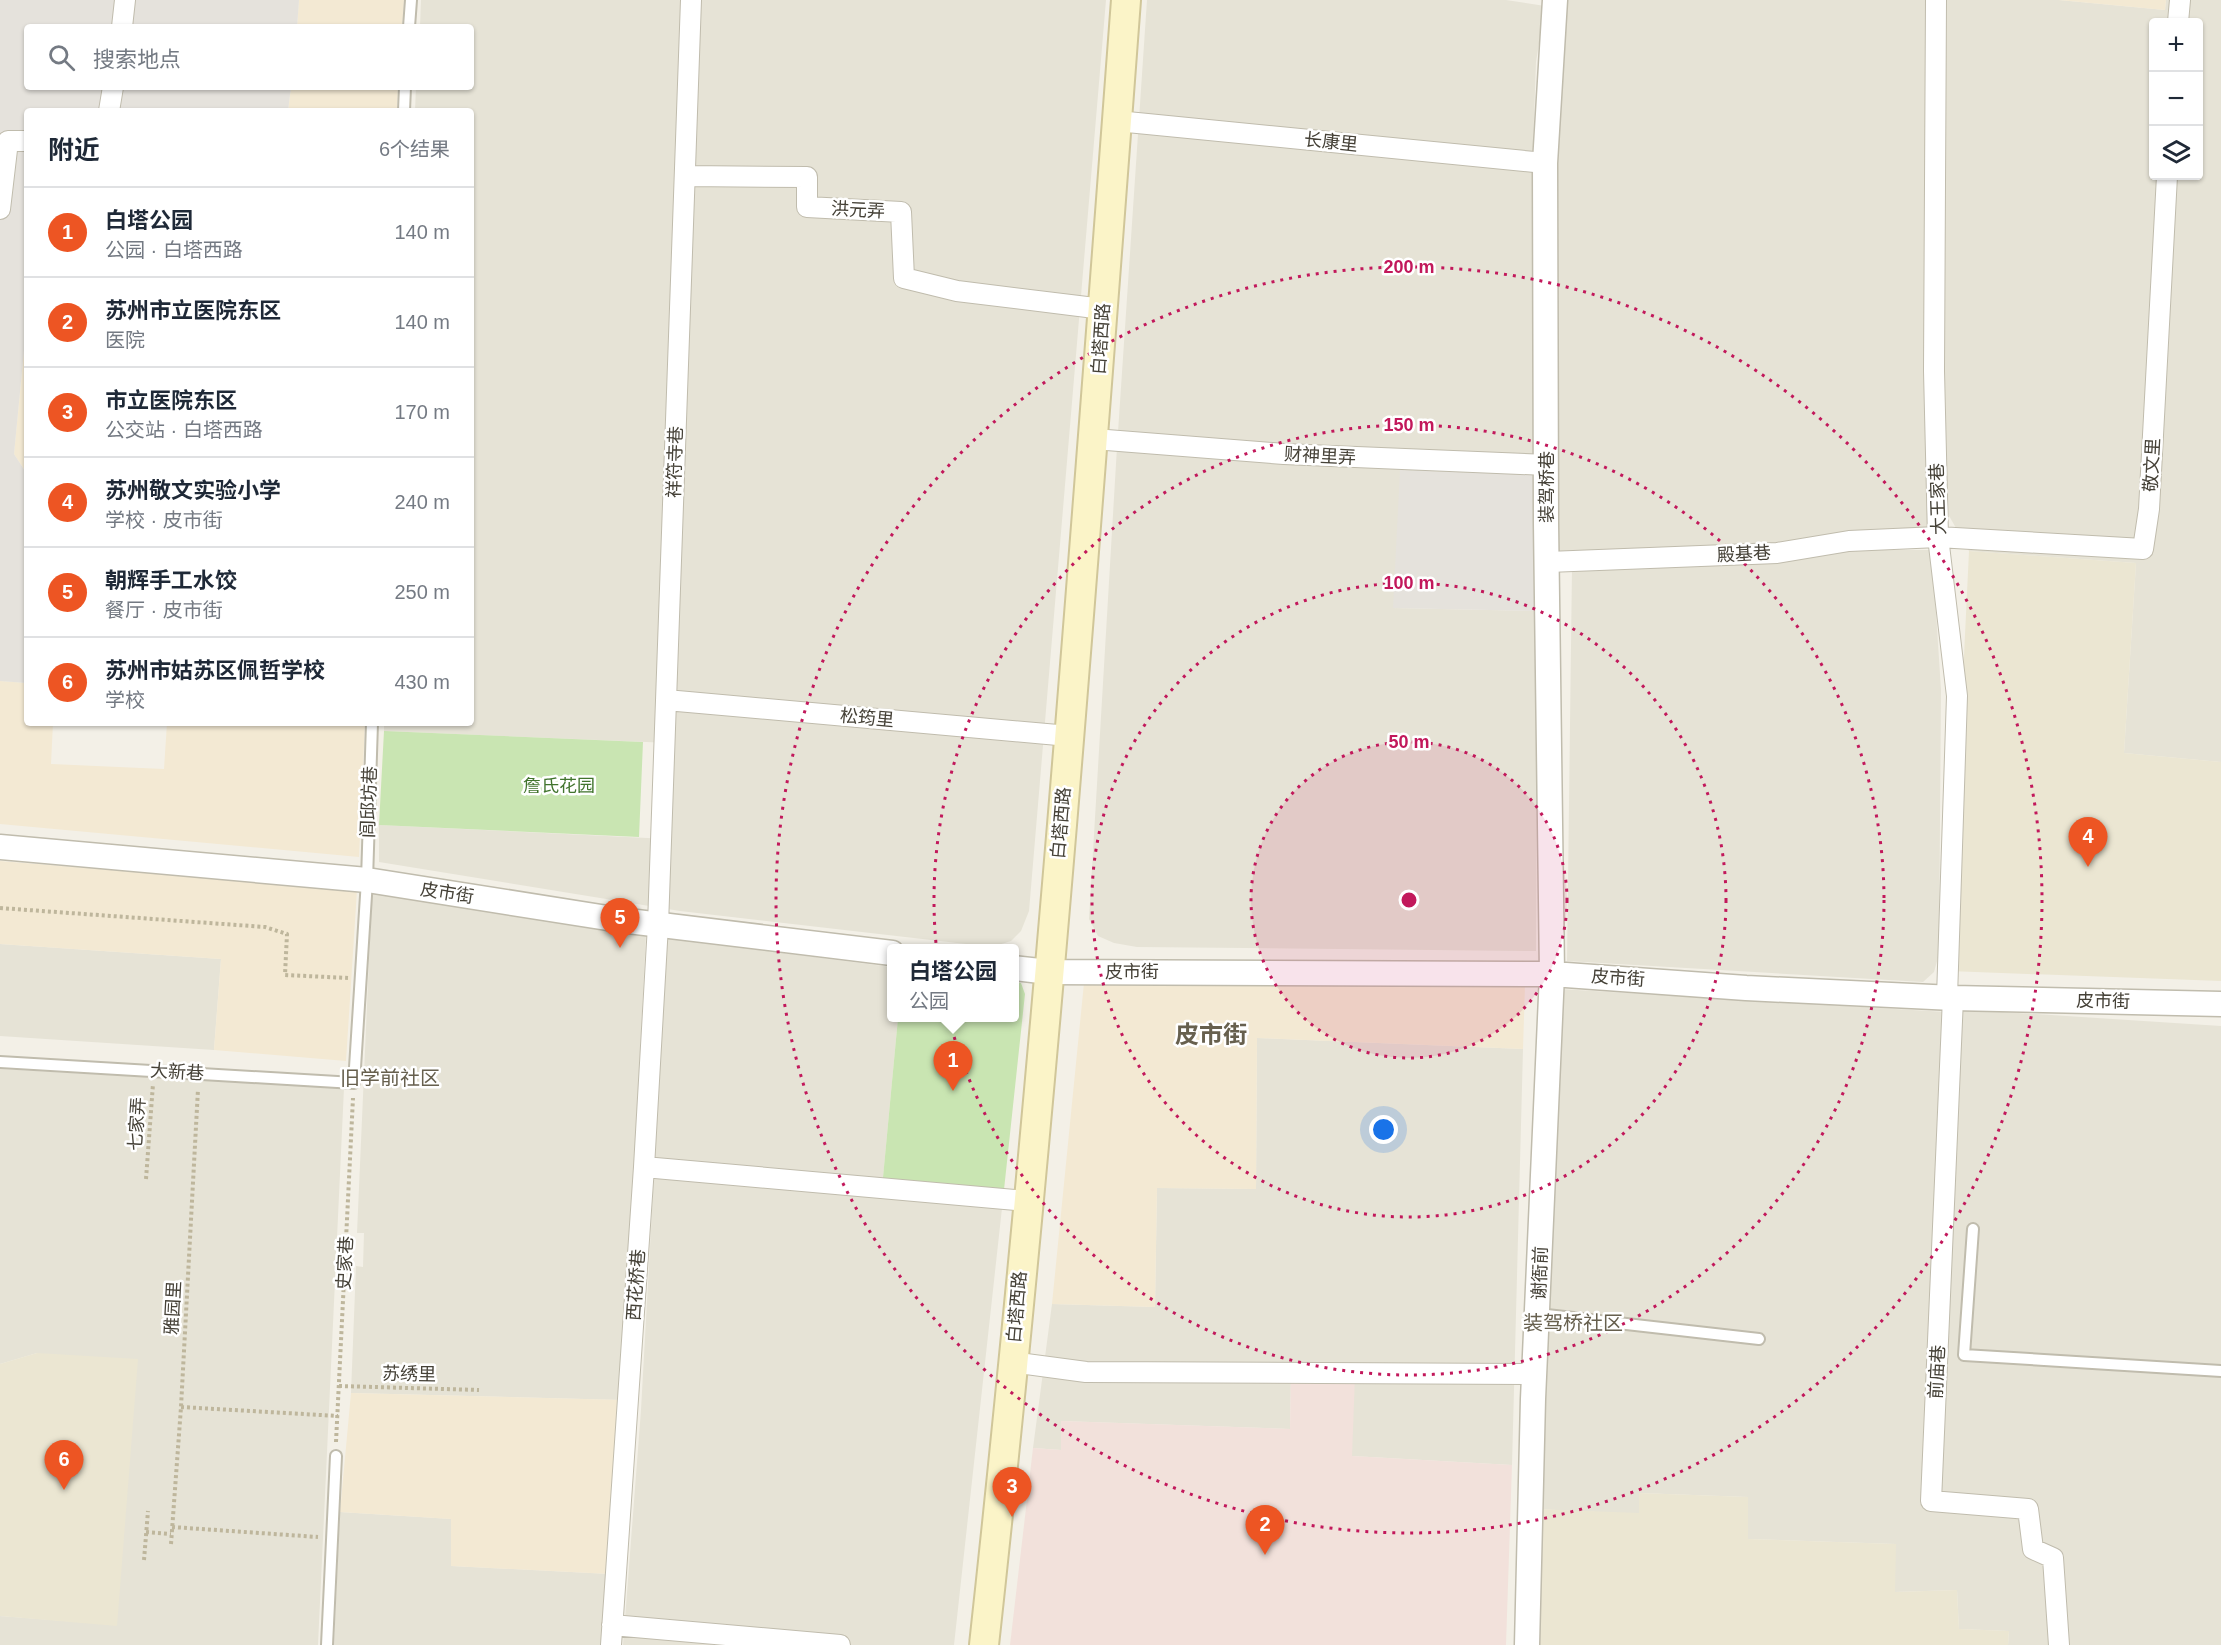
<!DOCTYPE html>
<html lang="zh">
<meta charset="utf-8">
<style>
:root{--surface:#fff;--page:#f6f6f7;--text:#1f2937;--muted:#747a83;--line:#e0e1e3;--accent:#ed5523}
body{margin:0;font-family:Arial,"Noto Sans SC",sans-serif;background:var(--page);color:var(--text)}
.controls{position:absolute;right:18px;top:18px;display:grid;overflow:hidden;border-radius:6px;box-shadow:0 2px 4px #0004}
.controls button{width:54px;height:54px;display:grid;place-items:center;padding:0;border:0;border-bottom:2px solid var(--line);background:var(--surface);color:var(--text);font:30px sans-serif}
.you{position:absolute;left:1384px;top:1130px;width:21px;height:21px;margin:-15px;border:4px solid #fff;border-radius:50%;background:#1a73e8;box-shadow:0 0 0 9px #1a73e833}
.badge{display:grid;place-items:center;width:39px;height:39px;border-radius:50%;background:var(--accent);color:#fff;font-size:20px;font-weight:700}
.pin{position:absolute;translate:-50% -50px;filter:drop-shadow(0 2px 3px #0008)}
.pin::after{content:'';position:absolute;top:32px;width:21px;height:18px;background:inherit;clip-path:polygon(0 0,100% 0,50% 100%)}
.popup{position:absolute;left:887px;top:944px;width:132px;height:78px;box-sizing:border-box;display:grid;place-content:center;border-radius:6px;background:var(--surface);filter:drop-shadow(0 2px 4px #0005);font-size:20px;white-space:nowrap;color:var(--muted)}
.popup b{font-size:22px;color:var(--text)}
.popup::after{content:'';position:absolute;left:50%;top:100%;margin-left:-12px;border:12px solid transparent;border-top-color:var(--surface)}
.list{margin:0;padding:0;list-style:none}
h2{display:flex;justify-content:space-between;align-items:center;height:78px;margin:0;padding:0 24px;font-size:26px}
h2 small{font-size:20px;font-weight:400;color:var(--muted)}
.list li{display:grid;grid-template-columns:39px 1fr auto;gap:18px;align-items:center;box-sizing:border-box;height:90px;padding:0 24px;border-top:2px solid var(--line)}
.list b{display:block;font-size:22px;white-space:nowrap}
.list p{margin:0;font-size:20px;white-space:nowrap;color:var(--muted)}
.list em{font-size:20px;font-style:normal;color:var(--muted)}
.icon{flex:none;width:33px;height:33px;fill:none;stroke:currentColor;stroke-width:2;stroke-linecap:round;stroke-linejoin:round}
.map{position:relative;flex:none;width:2221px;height:1645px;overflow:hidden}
.search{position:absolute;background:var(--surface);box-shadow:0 2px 4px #0004;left:24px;top:24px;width:450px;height:66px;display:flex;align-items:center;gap:15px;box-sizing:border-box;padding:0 21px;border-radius:6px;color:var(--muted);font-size:22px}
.panel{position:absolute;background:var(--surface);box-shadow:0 2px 4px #0004;left:24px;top:108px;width:450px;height:618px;border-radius:6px}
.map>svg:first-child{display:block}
.residential{fill:#e6e3d6;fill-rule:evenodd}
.commercial{fill:#f3e9d3}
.industrial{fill:#e5e2dc}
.education{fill:#ebe6d2}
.medical{fill:#f2e1db}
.green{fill:#c9e5b2}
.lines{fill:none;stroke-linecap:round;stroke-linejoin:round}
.service-casing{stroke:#c0bcad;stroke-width:14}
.minor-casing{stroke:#c0bcad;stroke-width:22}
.tertiary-casing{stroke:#c0bcad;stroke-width:27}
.secondary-casing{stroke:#d0c699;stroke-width:32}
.path{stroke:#beb69c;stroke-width:4;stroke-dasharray:3 3;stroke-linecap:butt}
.service{stroke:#fff;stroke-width:10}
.minor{stroke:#fff;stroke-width:20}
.tertiary{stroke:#fff;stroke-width:24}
.secondary{stroke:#fbf4c8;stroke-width:28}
.ring{fill:none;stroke:#c2185b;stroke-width:3;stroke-dasharray:3 6}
.labels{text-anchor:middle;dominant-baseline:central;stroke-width:5;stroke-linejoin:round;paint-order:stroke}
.street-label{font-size:18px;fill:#454137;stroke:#fff}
.park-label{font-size:18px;fill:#41742d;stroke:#fff}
.neighbourhood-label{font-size:20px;fill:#67604e;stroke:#fff}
.district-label{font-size:24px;font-weight:bold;fill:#67604e;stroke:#fff}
.centre{fill:#c2185b;stroke:#fff;stroke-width:3}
.ring-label{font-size:18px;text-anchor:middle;font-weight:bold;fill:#c2185b;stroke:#fff;stroke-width:5;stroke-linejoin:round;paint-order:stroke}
</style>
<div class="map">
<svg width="2221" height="1645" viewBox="0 0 2221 1645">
<rect width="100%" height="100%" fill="#f3f0e7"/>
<path class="residential" d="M421 0H1106L1029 911 1021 931 1011 941 992 947 680 911 379 862V825L668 839 670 743 384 731V723H471V111H415L416 87H471V27H420Z
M1147 0H1506L1545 6 1536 62 1532 174 1535 475 1393 608 1538 611 1536 951 1137 947 1114 943 1098 936 1089 919 1117 447Z
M1552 0H1929L1930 530 1777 547 1551 554Z
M1947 0H2059L2165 10 2166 0H2221V762L2124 753 2136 563 1969 551 1948 514 1942 252ZM2154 22H2198V176H2154Z
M1850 550H1932L1941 690 1939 954 1934 972 1923 982 1567 961 1572 568Z
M372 891 646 935 622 1400 351 1393 356 1266 363 1267 364 1233H357Z
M667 938 891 967 892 1018H898L882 1188 1003 1199 954 1645H623L641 1410Z
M0 944 221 959 214 1050 0 1036Z
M1560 989 1946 1012 1927 1374 1958 1009 2221 1026V1645H2008L2009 1631 1959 1629 1957 1590 1895 1592V1544L1747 1539 1748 1497 1639 1493V1514L1535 1509Z
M1257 1038 1523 1049 1512 1465 1352 1456 1291 1373 1290 1429 1061 1421V1450L1033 1448 1052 1304 1155 1307 1157 1188 1256 1189Z
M0 1069 344 1088 318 1645H0V1616L117 1625 37 1353 0 1364Z
M340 1512 452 1519V1566L610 1574 606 1645H334Z"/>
<path class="commercial" d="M299 0H404L402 27H297Z
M2059 0H2166L2165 10Z
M291 87H398L397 111H288Z
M27 319V474L14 454Z
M0 681 27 683V723H53L51 764 164 769 167 723H365L359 857 0 824Z
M0 861 357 890 346 1061 214 1050 221 959 0 944Z
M1084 983 1525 985 1523 1049 1257 1038 1256 1189 1157 1188 1155 1307 1052 1304Z
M351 1393 622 1400 610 1574 451 1566V1519L340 1512Z"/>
<path class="industrial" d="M0 0H299L297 27H27V87H291L288 111H27V319L14 454 27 474V683L0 681Z
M1400 470 1535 475 1538 611 1393 608Z"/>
<path class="education" d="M1969 551 2136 563 2124 753 2221 762V981L1949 971Z
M37 1353 138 1359 117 1626 0 1616V1364Z
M1639 1493 1748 1497V1539L1896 1544 1895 1592 1957 1590 1959 1629 2009 1631 2008 1645H1530L1535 1509 1639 1513Z"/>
<path class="medical" d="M1291 1372 1355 1375 1352 1456 1512 1465 1506 1645H1010L1033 1448 1061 1450V1421L1290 1429Z"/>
<path class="green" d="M384 731 643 742 639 837 379 825Z
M1015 982 1021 983 1025 994 1003 1199 882 1188 898 1018H1014Z"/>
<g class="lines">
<defs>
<path id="service" d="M409 27 411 0
M404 111 405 87
M0 1062 354 1083 367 880 372 723
M1973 1229 1964 1355 2221 1371
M1538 1314 1759 1339
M327 1645 336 1456"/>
<path id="minor" d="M1936 0 1934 371 1938 537 1957 696 1947 997
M2178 22 2180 0
M122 27 125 0
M109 111 113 87
M1117 121 1545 163
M685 176 807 177V207L901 212 904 278 957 291 1103 309
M0 209 8 141H27
M1094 439 1284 454 1547 465
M1548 562 1777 553 1849 541 1938 537 2143 549 2149 509 2167 176
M666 700 1069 736
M1953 998 1931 1501 2028 1509 2033 1549 2053 1558 2059 1645
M644 1167 1027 1201
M1012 1362 1086 1372 1534 1374
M612 1625 840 1645
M611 1645 644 1167 658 925 691 0"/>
<path id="tertiary" d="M0 847 367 880 620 920 892 953
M1014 968 1049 972 1552 974 1746 988 1953 998 2221 1004
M1527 1645 1533 1399 1552 974 1546 523 1545 163 1555 0"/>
<path id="secondary" d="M984 1645C1044 1098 1085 549 1126 0"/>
</defs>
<use href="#service" class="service-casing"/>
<use href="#minor" class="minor-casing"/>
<use href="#tertiary" class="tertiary-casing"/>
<use href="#secondary" class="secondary-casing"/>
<path class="path" d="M0 908 265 927 287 934 285 975 348 978
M146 1179 153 1084
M339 1386 479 1390
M181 1407 338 1416
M336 1442 353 1098
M172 1527 318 1537
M146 1532 171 1534
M171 1544 181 1407 198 1089
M144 1560 148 1511"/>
<use href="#service" class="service"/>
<use href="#minor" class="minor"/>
<use href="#tertiary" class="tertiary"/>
<use href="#secondary" class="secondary"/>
</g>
<circle cx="1409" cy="900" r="158" fill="#c2185b" fill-opacity=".12"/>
<g class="ring">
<circle cx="1409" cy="900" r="158"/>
<circle cx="1409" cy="900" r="317"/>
<circle cx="1409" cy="900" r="475"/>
<circle cx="1409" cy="900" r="633"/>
</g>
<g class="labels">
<g class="street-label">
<text transform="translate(1331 142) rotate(6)">长康里</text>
<text transform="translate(858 210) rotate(3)">洪元弄</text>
<text transform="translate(1101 339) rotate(-86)">白塔西路</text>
<text transform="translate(1320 456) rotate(3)">财神里弄</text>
<text transform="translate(675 462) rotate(-88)">祥符寺巷</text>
<text transform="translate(2152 465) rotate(-87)">敬文里</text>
<text transform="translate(1547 487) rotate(-90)">装驾桥巷</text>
<text transform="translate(1938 499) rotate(-92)">大王家巷</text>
<text transform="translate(1744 554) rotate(-3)">殿基巷</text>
<text transform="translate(867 718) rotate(5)">松筠里</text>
<text transform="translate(369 802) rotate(-88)">闾邱坊巷</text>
<text transform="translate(1061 823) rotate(-85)">白塔西路</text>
<text transform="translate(447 893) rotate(9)">皮市街</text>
<text x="1132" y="972">皮市街</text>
<text transform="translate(1618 978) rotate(4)">皮市街</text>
<text transform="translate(2103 1001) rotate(1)">皮市街</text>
<text transform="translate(177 1072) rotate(3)">大新巷</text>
<text transform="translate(137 1124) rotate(-86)">七家弄</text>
<text transform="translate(345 1263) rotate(-87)">史家巷</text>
<text transform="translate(1540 1273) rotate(-88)">谢衙前</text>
<text transform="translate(636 1285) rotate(-86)">西花桥巷</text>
<text transform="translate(1017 1307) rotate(-85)">白塔西路</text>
<text transform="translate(173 1308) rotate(-87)">雅园里</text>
<text transform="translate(1937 1372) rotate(-87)">前庙巷</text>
<text transform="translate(409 1374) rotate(1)">苏绣里</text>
</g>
<g class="park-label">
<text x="559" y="786">詹氏花园</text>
</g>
<g class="neighbourhood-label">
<text x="390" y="1078">旧学前社区</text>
<text x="1573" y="1323">装驾桥社区</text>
</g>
<g class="district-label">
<text x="1211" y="1034">皮市街</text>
</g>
</g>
<circle cx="1409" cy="900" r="9" class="centre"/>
<g class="ring-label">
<text x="1409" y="273">200 m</text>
<text x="1409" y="431">150 m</text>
<text x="1409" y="589">100 m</text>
<text x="1409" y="748">50 m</text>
</g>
</svg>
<div class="controls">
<button>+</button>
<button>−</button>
<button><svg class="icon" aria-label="layers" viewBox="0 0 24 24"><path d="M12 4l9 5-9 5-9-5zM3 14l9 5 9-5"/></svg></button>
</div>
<div class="you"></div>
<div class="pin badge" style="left:953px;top:1091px">1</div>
<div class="popup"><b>白塔公园</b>公园</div>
<div class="pin badge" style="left:1265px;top:1555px">2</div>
<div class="pin badge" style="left:1012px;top:1517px">3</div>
<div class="pin badge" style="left:2088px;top:867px">4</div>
<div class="pin badge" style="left:620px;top:948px">5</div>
<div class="pin badge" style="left:64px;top:1490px">6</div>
<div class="search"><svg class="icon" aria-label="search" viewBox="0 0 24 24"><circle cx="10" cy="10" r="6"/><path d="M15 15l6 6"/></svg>搜索地点</div>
<section class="panel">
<h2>附近<small>6个结果</small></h2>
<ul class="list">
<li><span class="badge">1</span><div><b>白塔公园</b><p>公园 · 白塔西路</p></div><em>140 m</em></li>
<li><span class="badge">2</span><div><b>苏州市立医院东区</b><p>医院</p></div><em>140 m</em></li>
<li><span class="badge">3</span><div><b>市立医院东区</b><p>公交站 · 白塔西路</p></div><em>170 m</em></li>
<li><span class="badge">4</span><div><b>苏州敬文实验小学</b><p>学校 · 皮市街</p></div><em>240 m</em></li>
<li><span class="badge">5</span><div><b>朝辉手工水饺</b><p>餐厅 · 皮市街</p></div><em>250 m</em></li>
<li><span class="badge">6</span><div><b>苏州市姑苏区佩哲学校</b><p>学校</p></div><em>430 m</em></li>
</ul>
</section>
</div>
